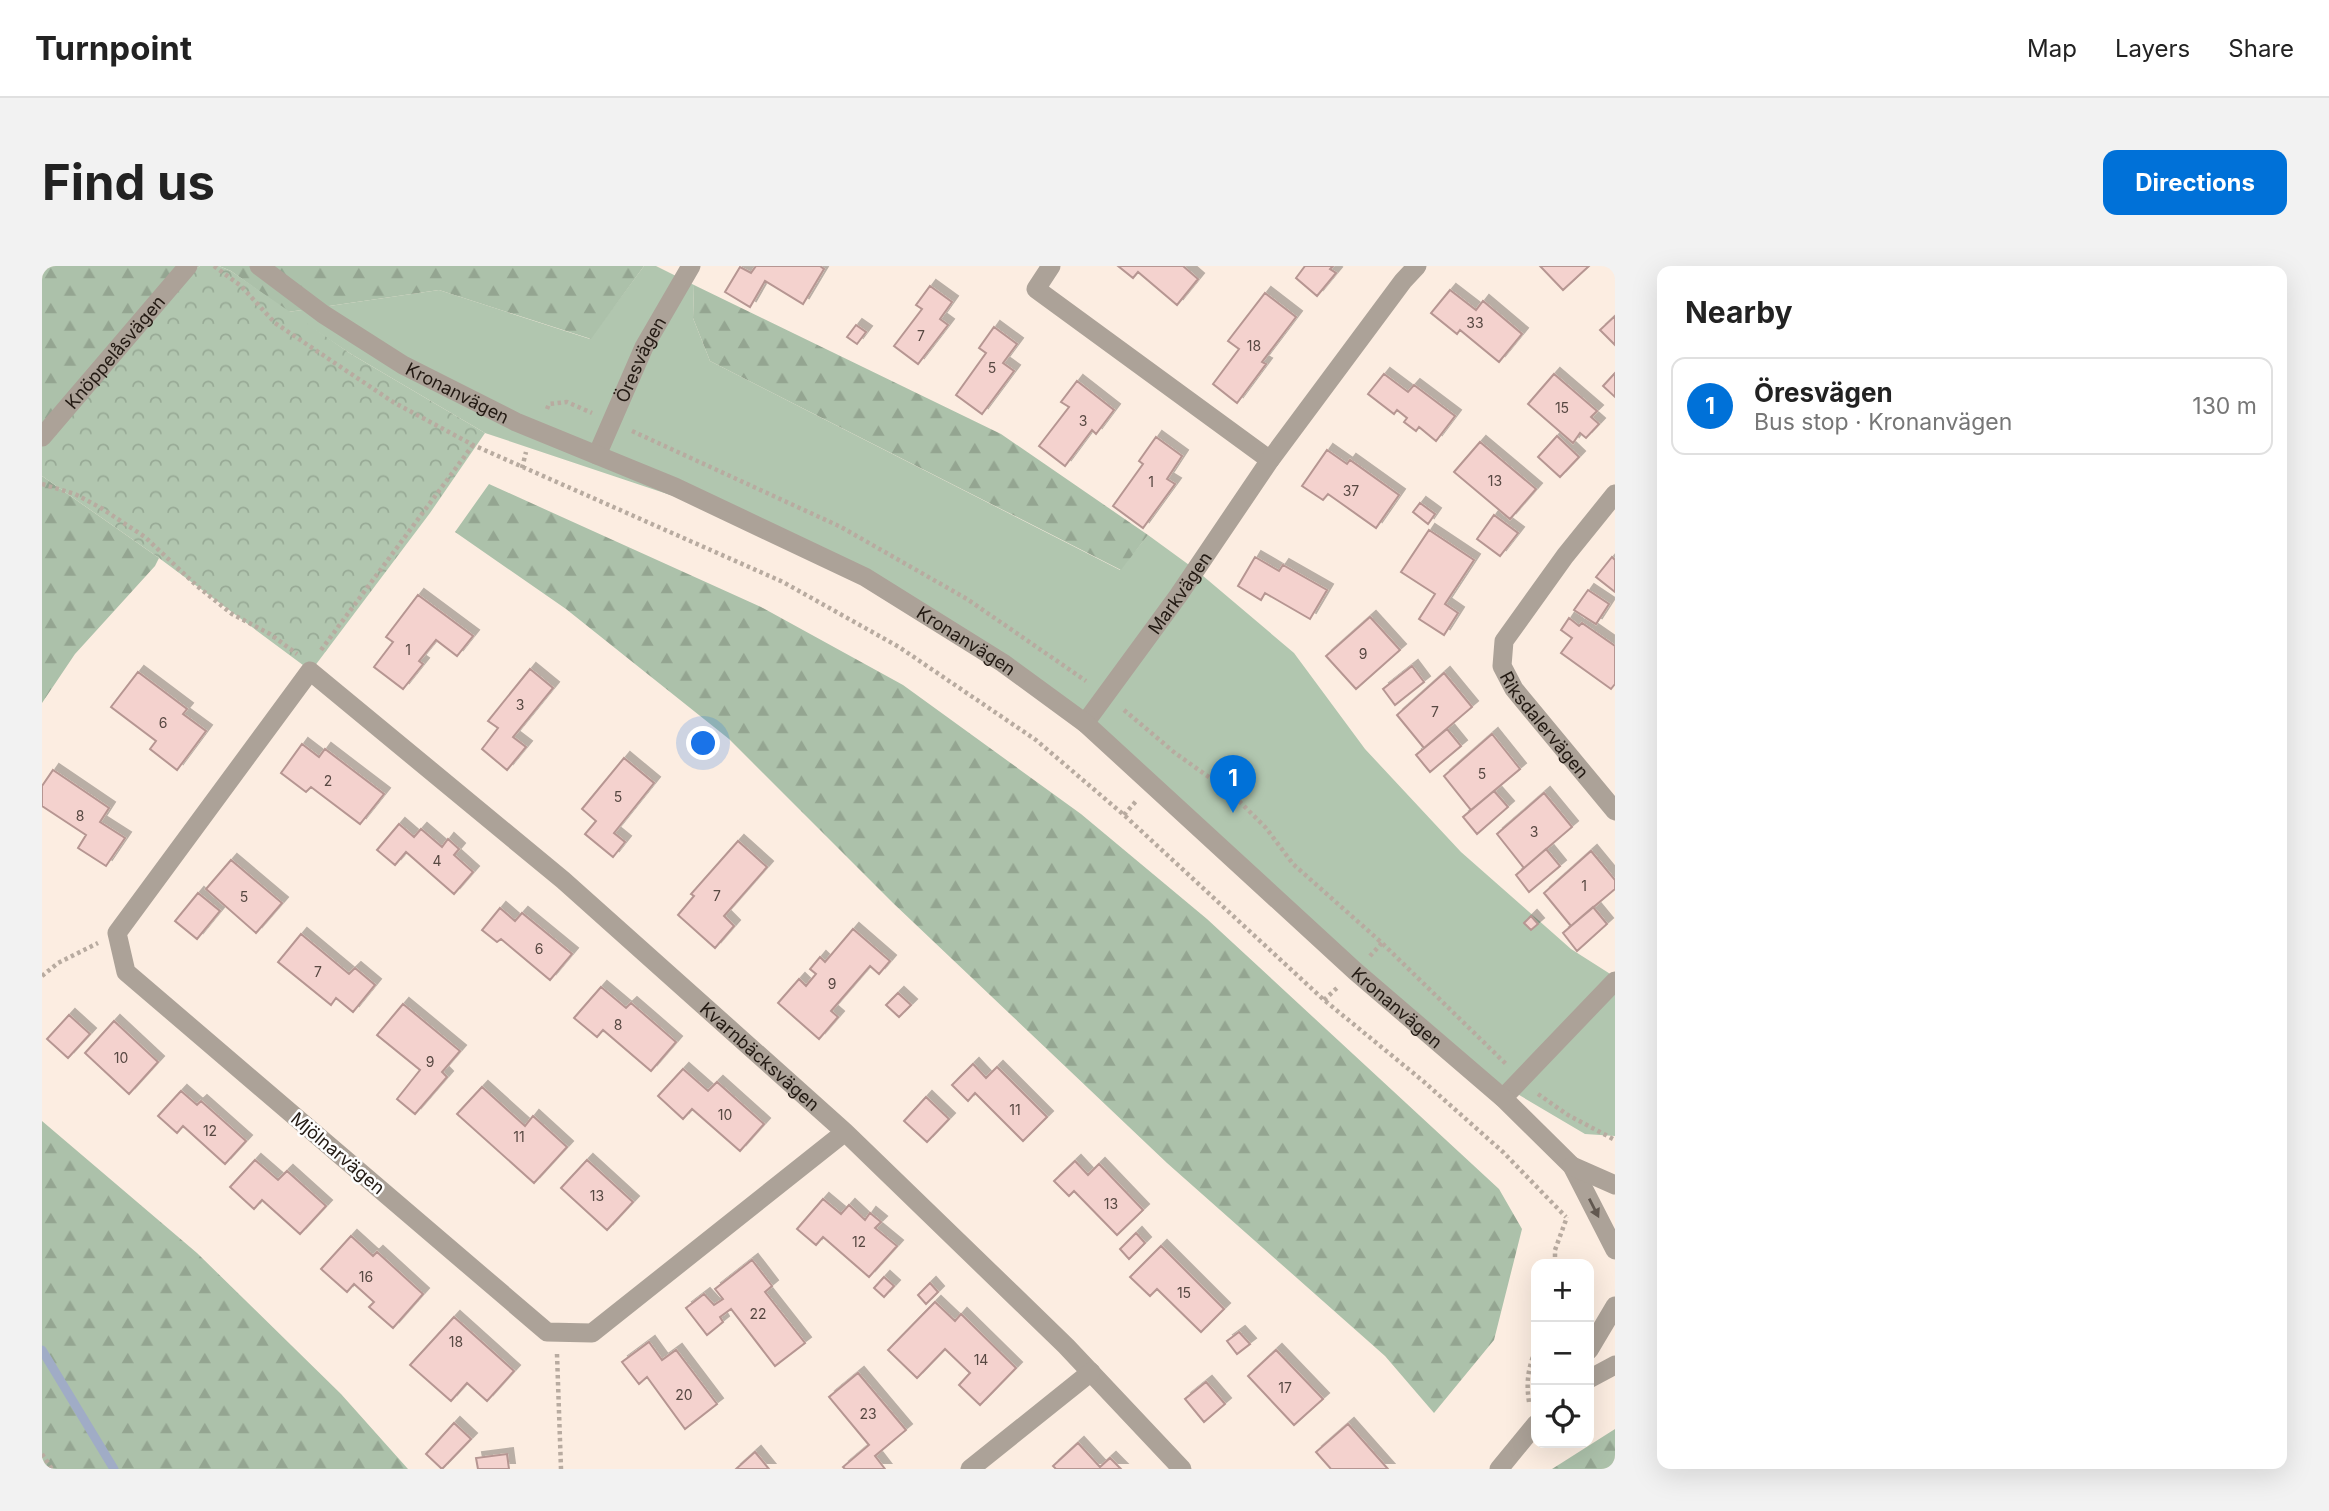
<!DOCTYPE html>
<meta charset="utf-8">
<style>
:root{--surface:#fff;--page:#f2f2f2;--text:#222;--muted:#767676;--line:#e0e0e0;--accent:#0071d8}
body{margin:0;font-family:Inter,sans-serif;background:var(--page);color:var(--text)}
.controls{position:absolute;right:21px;bottom:21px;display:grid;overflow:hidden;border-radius:14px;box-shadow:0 7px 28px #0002}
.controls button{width:63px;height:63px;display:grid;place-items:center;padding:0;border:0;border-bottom:2px solid var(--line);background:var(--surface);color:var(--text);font:35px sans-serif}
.you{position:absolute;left:662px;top:478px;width:24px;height:24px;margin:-18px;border:5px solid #fff;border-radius:50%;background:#1a73e8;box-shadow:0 0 0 10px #1a73e833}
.badge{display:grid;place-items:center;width:46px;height:46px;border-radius:50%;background:var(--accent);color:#fff;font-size:23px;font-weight:700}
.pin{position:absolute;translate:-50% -58px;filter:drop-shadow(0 2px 4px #0008)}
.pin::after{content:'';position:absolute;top:37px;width:24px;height:21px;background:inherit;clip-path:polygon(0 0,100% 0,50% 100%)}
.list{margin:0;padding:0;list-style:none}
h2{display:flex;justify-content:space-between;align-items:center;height:91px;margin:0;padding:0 28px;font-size:30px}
h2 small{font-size:23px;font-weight:400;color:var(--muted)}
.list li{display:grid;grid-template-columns:46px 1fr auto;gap:21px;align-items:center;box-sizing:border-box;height:98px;margin:0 14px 14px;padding:0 14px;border:2px solid var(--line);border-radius:14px}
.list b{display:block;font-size:26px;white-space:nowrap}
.list p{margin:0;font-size:23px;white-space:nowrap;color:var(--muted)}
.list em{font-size:23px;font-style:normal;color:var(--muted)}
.icon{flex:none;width:38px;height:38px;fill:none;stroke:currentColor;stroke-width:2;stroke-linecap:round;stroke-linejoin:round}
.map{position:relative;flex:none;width:1573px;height:1203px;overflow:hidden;border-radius:14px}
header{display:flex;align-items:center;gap:42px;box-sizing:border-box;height:98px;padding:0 35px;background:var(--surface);border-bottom:2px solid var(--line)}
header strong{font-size:33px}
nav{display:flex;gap:38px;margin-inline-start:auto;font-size:24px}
.intro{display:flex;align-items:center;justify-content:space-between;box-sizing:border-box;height:168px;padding:0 42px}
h1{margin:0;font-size:49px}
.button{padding:18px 32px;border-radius:14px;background:var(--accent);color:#fff;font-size:24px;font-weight:700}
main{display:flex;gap:42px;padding:0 42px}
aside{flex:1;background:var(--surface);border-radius:14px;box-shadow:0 7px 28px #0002}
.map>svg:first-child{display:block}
.grass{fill:#b1c6af}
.forest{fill:url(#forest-firs)}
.park{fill:url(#park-crowns)}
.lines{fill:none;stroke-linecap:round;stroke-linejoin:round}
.stream{stroke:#a0acc6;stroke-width:9}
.building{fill:#f4d2ce;stroke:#b69692;stroke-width:2;filter:url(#shadow)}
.path{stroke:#b8aba0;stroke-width:4.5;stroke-dasharray:3.5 3.5;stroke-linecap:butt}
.minor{stroke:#aca298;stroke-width:19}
.tertiary{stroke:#aca298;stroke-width:19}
.oneway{fill:#61574f}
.labels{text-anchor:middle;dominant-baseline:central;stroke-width:5;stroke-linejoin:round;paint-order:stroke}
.number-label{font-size:14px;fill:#574842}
.street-label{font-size:18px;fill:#231a13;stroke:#fdfdfd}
</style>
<header>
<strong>Turnpoint</strong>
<nav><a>Map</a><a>Layers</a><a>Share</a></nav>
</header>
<div class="intro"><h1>Find us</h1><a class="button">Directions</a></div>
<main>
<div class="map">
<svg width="1573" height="1203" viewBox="0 0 1573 1203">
<defs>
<pattern id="forest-firs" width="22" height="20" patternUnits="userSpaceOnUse" patternTransform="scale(1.75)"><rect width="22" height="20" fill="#acc1aa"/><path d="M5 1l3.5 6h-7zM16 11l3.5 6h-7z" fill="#94a591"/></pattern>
<pattern id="park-crowns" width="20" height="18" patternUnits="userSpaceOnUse" patternTransform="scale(1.75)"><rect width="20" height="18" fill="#b1c6af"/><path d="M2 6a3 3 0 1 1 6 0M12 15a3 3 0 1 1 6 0" fill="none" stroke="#98aa96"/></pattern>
<filter id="shadow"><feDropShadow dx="6" dy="-6" stdDeviation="0" flood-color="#0004"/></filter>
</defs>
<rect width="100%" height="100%" fill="#fcede1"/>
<path class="grass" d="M602 0H614L652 19 651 52 668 95 1078 304 1106 269 1154 304 1252 387 1323 483 1419 586 1529 683 1573 711V870L1543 868 1428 800 968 400 706 255 443 167 309 88 246 46 397 24 548 73Z"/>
<path class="forest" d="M0 0H158L131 18 0 165Z
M177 0H602L549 73 397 24 246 46 189 5Z
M652 19 959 168 1106 269 1079 304 668 95 651 52Z
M0 210 117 292 113 300 33 388 0 437Z
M447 218 719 341 861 419 1039 548 1165 653 1457 923 1480 963 1452 1074 1392 1147 1343 1090 1125 897 851 637 687 473 524 343 413 266Z
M0 855 155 987 299 1128 366 1203H0Z
M1573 1163V1203H1510Z"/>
<path class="park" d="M158 0H177L189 5 309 88 443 167 388 247 269 405 117 292 0 210V165L131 18Z"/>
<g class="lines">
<path class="stream" d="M0 1084 72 1203"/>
</g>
<path class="building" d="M714 0H778L782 3 761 38 723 15 708 41 683 26 698 1 709 7Z
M1076 0H1141L1156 13 1135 39 1096 6 1091 12Z
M1263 0H1291L1288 3 1294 7 1275 30 1254 12Z
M1498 0H1547L1521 24Z
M888 20 910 36 898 53 906 59 876 98 852 80 880 43 874 39Z
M1408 24 1434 44 1441 35 1480 68 1457 96 1418 64 1415 68 1389 47Z
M1223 27 1254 51 1220 96 1224 98 1195 137 1171 118 1197 83 1186 75Z
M1573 50V79L1558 64Z
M814 59 824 66 815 78 805 71Z
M952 61 975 78 961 97 972 105 940 148 914 129 944 87 937 82Z
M1573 107V131L1561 120Z
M1342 108 1366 126 1372 119 1413 150 1394 175 1377 161 1374 165 1362 156 1365 152 1355 144 1352 148 1326 128Z
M1512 108 1555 145 1549 151 1557 158 1544 172 1538 167 1531 177 1486 138Z
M1035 115 1072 144 1054 168 1050 164 1023 200 997 180 1027 141 1019 136Z
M1515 170 1537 191 1518 211 1496 191Z
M1114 171 1140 190 1125 213 1133 218 1101 262 1071 240 1101 198 1097 195Z
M1438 176 1494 223 1468 253 1412 206Z
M1285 184 1305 198 1308 194 1357 229 1334 262 1286 228 1281 234 1260 220Z
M1378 237 1393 248 1386 258 1371 246Z
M1452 249 1476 267 1458 290 1435 273Z
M1387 264 1432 294 1403 338 1416 347 1402 369 1377 353 1393 328 1359 306Z
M1213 291 1237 305 1241 299 1285 324 1268 353 1223 327 1219 334 1196 320Z
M1570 291 1573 294V326L1554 311Z
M1546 324 1567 338 1554 358 1532 344Z
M376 329 431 370 415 390 394 374 377 395 381 398 361 423 332 401 351 376 344 371Z
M1328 351 1358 384 1314 423 1284 390Z
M1527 352 1537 360 1540 357 1573 380V418L1569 423 1519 387 1530 372 1519 364Z
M1370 400 1382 416 1353 439 1341 423Z
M488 403 511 422 471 471 484 481 465 504 440 483 456 462 446 455Z
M96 406 145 443 141 448 164 465 135 504 108 483 114 475 69 441Z
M1402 407 1430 441 1382 482 1355 449Z
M1405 463 1419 480 1388 506 1374 489Z
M1450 468 1478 503 1429 544 1402 510Z
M260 478 277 491 283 483 342 528 318 558 269 521 264 526 239 507Z
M582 492 612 517 572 567 583 576 571 591 543 568 554 555 540 543Z
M11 504 67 542 58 556 83 572 64 600 36 582 44 569 0 540V520Z
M1452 525 1466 541 1435 568 1421 551Z
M1502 527 1530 561 1482 602 1455 568Z
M357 558 372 571 379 563 400 581 406 573 417 583 412 589 431 606 412 628 364 586 353 599 335 584Z
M696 575 725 601 682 650 692 660 673 682 636 649 652 630 649 628Z
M1504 583 1518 600 1487 626 1474 609Z
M1549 585 1573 614V623L1529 660 1502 627Z
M189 594 240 637 214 667 164 623Z
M156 627 178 645 155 673 133 655Z
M1551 641 1565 658 1535 685 1521 667Z
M458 642 473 655 480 647 530 688 508 714 459 673 455 676 440 664Z
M1489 650 1496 658 1489 664 1482 657Z
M811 663 848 695 837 708 828 700 789 745 796 751 777 773 736 737 757 713 764 720 774 708 768 703 778 691 783 696Z
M259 668 307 708 313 702 333 719 311 746 294 732 289 739 236 696Z
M559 721 584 742 589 737 634 776 609 805 561 764 555 771 532 752Z
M856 727 869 739 857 751 844 739Z
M361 738 418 785 400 806 405 811 373 848 355 833 378 804 335 769Z
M27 749 48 768 26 792 5 773Z
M72 755 116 796 87 828 43 787Z
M931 798 944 812 955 801 1005 851 981 875 933 827 926 835 910 819Z
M641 803 666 825 675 816 722 858 698 885 650 843 641 853 616 830Z
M440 821 483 860 491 850 525 881 492 917 415 848Z
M139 825 155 839 159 835 204 875 183 898 141 860 135 867 116 850Z
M884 831 907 853 885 876 862 855Z
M213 894 236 914 245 905 284 940 258 968 220 934 212 943 188 921Z
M545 894 591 936 565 964 519 922Z
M1033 895 1046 909 1057 898 1101 944 1075 969 1032 925 1027 930 1012 915Z
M781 933 799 948 807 939 823 954 828 947 839 956 833 962 855 980 827 1011 781 971 774 979 755 963Z
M1094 967 1103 977 1087 993 1078 983Z
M309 970 331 990 335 986 381 1028 351 1062 327 1041 332 1036 312 1018 305 1026 279 1003Z
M1119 980 1182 1043 1159 1066 1115 1023 1108 1030 1088 1011Z
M710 994 730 1020 723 1026 763 1077 733 1100 689 1043 678 1051 681 1056 665 1069 644 1042 662 1028 672 1039 681 1033 673 1023Z
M842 1011 852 1020 842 1031 832 1022Z
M888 1017 896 1026 884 1038 876 1029Z
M893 1036 913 1055 919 1048 974 1102 938 1139 917 1119 928 1107 903 1083 875 1112 846 1084Z
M412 1051 472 1105 445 1135 425 1117 409 1135 368 1099Z
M1197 1066 1208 1078 1195 1088 1185 1075Z
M607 1076 620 1094 634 1084 675 1138 643 1163 605 1111 597 1118 580 1096Z
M1234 1084 1281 1133 1252 1159 1206 1110Z
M816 1107 864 1164 833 1190 843 1203H803L801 1201 827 1179 787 1131Z
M1164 1116 1183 1138 1162 1156 1143 1133Z
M412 1157 429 1173 400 1203 384 1188Z
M1306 1158 1346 1203H1289L1274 1186Z
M1036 1177 1058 1201 1068 1192 1079 1203H1014L1011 1200Z
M713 1186 727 1203H694Z
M465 1188 467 1203H436L434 1192Z"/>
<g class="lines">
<path class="path" d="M172 0 199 20 233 57 351 136 431 179 741 316 857 381 994 474 1082 549 1282 734 1381 815 1461 886 1524 951
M505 143 507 138 525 136 550 147
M590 165 799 261 925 333 1044 415
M480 202 484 186
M0 218 33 228 59 242 103 271 155 320 190 348 228 368 255 388
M279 384 431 179
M1082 444 1133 487 1188 526 1224 562 1251 598 1340 677 1464 798
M1082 549 1095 534
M1328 690 1340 677
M0 710 16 697 56 677
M1282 734 1296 721
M1496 828 1526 849 1573 874
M1513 998V984L1525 951
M515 1088 519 1203
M1487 1136C1484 1116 1486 1102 1494 1083
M0 1188 10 1203"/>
<g class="minor">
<path d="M1009 0 994 23 1228 194"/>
<path id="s1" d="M0 171 146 0"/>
<path id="s2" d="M555 189 602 81 649 0"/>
<path id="s3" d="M1573 228 1523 290 1462 375 1460 400 1472 423 1573 545"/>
<path id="s4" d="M1043 457 1136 330 1228 194 1361 15 1375 0"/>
<path d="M1461 832 1573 715"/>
<path id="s5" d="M803 866 550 1067 505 1066 84 706 75 667 268 405 521 614 803 866 1024 1080 1140 1203"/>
<path d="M1547 1084 1573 1040"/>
<path d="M1547 1113 1573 1099"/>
<path d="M928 1203 1049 1106"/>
<path d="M1457 1203 1494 1158"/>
</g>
<g class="tertiary">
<path id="s6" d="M217 0 281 48 361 99 474 156 633 221 823 311 961 397 1043 457 1313 705 1461 832 1530 900 1573 984"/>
<path d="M1530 900 1573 919"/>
</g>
</g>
<defs><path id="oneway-solid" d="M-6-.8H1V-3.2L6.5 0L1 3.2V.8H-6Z" transform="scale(1.75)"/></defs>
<use class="oneway" href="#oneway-solid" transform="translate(1552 942) rotate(63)"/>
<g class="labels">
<g class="number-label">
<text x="1433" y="56">33</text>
<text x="879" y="69">7</text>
<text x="1212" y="79">18</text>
<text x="950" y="101">5</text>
<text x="1520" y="141">15</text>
<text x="1041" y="154">3</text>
<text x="1453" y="214">13</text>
<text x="1109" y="215">1</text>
<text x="1309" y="224">37</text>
<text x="366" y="383">1</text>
<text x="1321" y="387">9</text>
<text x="478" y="438">3</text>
<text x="1393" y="445">7</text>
<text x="121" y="456">6</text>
<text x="1440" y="507">5</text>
<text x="286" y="514">2</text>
<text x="576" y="530">5</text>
<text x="38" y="549">8</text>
<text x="1492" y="565">3</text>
<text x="395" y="594">4</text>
<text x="1542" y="619">1</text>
<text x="675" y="629">7</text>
<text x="202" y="630">5</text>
<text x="497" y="682">6</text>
<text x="276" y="705">7</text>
<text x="790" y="717">9</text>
<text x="576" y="758">8</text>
<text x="79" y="791">10</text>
<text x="388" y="795">9</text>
<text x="973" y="843">11</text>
<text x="683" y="848">10</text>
<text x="168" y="864">12</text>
<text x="477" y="870">11</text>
<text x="555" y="929">13</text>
<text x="1069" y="937">13</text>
<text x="817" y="975">12</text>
<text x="324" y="1010">16</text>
<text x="1142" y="1026">15</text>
<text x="716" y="1047">22</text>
<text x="414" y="1075">18</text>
<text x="939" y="1093">14</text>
<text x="1243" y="1121">17</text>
<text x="642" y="1128">20</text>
<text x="826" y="1147">23</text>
</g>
<g class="street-label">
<text stroke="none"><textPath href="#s1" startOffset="112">Knöppelåsvägen</textPath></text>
<text stroke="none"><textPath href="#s2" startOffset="105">Öresvägen</textPath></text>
<text stroke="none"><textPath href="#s6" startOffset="236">Kronanvägen</textPath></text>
<text stroke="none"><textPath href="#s4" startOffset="161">Markvägen</textPath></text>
<text stroke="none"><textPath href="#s6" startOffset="803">Kronanvägen</textPath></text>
<text stroke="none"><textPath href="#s3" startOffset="282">Riksdalervägen</textPath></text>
<text stroke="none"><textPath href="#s6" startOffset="1370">Kronanvägen</textPath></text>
<text stroke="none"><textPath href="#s5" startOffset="1880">Kvarnbäcksvägen</textPath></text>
<text transform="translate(296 887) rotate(40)">Mjölnarvägen</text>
</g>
</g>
</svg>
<div class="controls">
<button>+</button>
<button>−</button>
<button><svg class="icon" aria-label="locate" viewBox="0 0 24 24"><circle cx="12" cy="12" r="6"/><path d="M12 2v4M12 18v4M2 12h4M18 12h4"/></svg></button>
</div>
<div class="you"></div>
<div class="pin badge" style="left:1191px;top:547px">1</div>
</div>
<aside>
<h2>Nearby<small></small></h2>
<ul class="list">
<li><span class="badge">1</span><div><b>Öresvägen</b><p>Bus stop · Kronanvägen</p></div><em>130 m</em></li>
</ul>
</aside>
</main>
